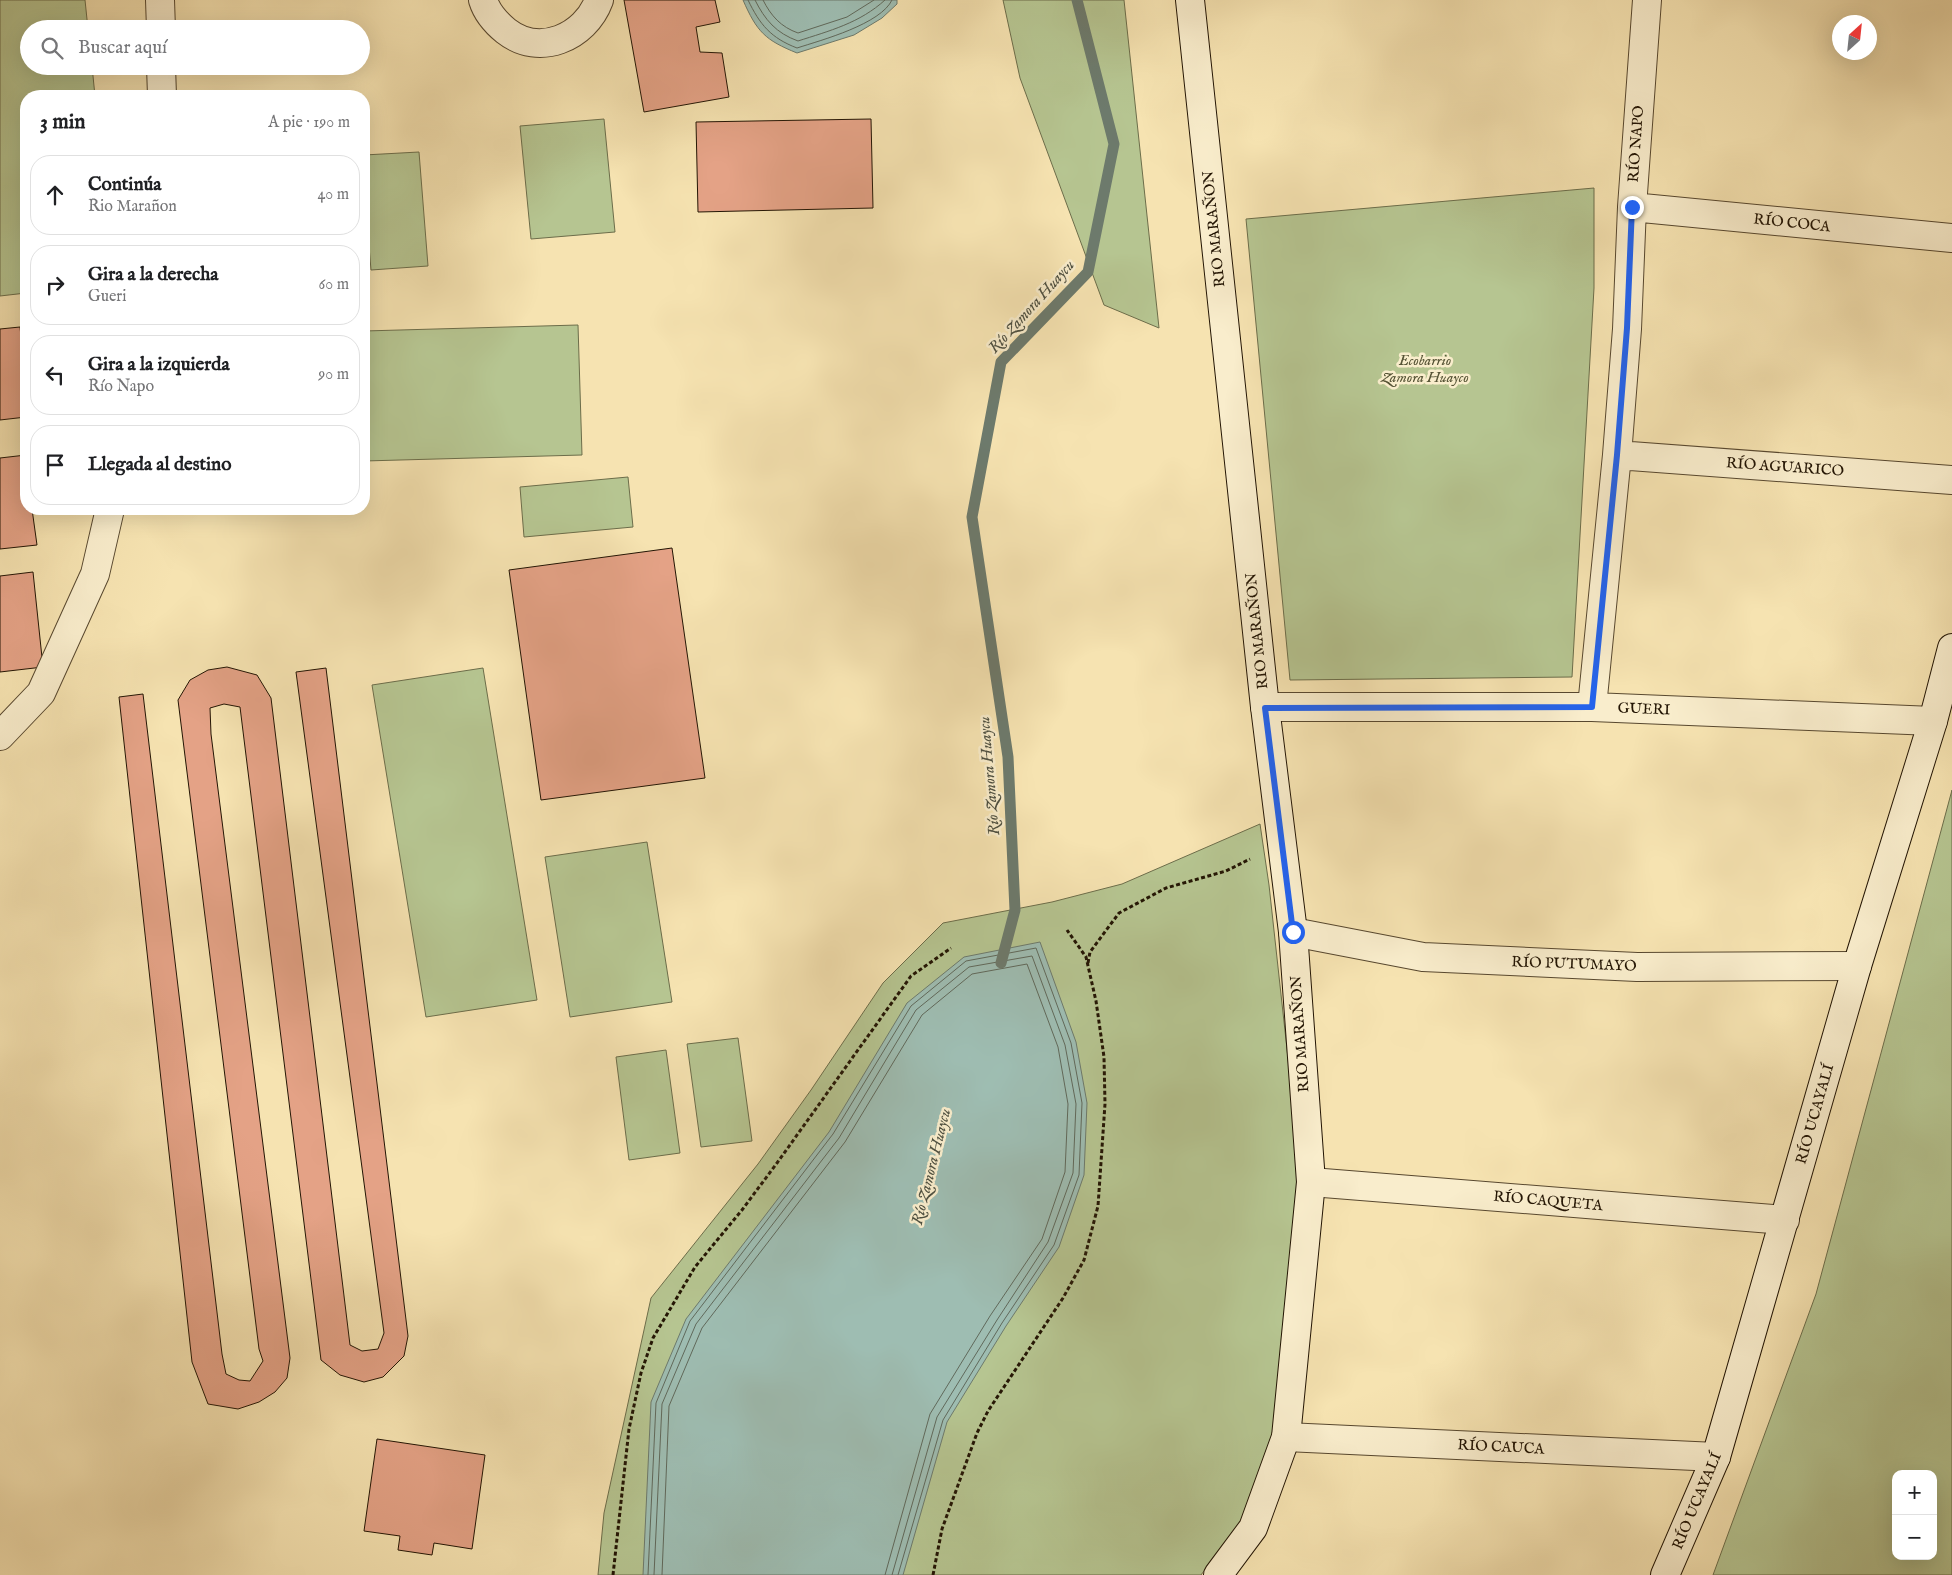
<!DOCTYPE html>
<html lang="es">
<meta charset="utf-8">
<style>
:root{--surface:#fff;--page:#f2f2f2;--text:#202124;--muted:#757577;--line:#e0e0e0}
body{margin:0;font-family:"IM FELL English",serif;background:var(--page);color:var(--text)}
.controls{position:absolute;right:15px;bottom:15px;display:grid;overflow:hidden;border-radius:10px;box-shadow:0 5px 20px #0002}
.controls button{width:45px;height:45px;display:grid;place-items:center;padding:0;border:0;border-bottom:1px solid var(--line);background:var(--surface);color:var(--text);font:25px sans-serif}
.compass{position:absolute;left:1832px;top:15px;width:45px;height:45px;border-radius:50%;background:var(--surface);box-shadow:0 5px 20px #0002;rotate:27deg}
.stop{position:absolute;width:15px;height:15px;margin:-11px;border:4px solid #2563eb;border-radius:50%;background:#fff}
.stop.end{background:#2563eb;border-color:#fff;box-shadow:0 1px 5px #0008}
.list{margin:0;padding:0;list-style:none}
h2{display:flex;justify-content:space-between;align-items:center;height:65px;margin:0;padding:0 20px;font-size:21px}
h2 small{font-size:16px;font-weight:400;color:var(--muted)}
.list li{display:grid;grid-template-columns:32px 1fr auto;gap:15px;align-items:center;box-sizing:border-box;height:80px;margin:0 10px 10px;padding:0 10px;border:1px solid var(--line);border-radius:20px}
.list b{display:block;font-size:19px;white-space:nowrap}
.list p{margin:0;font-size:16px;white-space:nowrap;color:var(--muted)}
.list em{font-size:16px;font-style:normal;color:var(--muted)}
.icon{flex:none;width:28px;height:28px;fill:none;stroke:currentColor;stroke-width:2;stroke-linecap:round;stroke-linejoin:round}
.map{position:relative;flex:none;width:1952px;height:1575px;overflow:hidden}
.search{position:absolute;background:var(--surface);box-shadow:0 5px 20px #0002;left:20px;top:20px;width:350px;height:55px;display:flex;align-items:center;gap:12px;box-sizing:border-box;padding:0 18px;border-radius:28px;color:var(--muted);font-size:19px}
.panel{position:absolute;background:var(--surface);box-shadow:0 5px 20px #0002;left:20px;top:90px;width:350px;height:425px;border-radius:20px}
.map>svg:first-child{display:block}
.green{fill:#b6c591;stroke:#6c6d4a;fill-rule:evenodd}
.water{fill:#9ebdb2;stroke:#6d7a6c}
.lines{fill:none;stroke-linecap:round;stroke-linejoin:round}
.shore{stroke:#60695b;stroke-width:1}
.stream{stroke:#6d7a6c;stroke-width:11}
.building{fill:#e4a286;stroke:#231504}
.street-casing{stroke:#58482f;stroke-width:30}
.secondary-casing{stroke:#231504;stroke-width:30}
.path{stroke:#231504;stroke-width:3;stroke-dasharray:4 2.5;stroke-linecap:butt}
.street{stroke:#f9edcc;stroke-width:28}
.secondary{stroke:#f9edcc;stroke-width:28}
.route{stroke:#2563eb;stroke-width:6}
.labels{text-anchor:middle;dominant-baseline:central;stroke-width:5;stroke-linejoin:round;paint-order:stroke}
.street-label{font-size:15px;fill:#231504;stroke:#f9edcc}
.park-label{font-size:15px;font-style:italic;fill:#565335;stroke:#f9edcc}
.water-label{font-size:16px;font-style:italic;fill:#4e5041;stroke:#f9edcc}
</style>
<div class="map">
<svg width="1952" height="1575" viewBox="0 0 1952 1575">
<rect width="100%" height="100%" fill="#f6e3b1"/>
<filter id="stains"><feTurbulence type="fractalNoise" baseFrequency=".004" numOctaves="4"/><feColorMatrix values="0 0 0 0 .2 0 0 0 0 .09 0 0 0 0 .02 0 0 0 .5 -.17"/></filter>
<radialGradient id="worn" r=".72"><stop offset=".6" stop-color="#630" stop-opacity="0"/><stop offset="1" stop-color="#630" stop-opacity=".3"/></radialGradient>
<path class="green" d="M0 0H85L88 29H29V66H92L95 96H26V293L0 296Z
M1003 0H1124L1159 328 1104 305 1020 78Z
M604 119 615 232 531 239 520 126Z
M419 152 428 266 371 270 364 186V155Z
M1594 188V288L1572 677 1290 680 1246 219Z
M578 325 582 455 364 461V331Z
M628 477 633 527 524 537 520 487Z
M483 668 537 1000 426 1017 372 685Z
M1952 790V1575H1713L1816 1294ZM1896 1474H1933V1556H1896Z
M1260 824 1269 885 1302 1186 1295 1385 1241 1521 1201 1575H598L604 1513 651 1298 758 1164 811 1090 883 983 943 923 1052 902 1122 884Z
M647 842 672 1002 570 1017 545 857Z
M738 1038 752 1141 701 1147 687 1044Z
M666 1050 680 1153 629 1160 616 1057Z"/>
<path class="water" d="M743 0H897V4L882 18 854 35 797 53C765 40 757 32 743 0Z
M1040 942 1076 1042 1087 1103 1084 1175 1059 1247 1006 1326 947 1422 903 1575H643L651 1402 686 1319 829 1132 907 1003 964 957Z"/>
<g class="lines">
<path class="shore" d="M748 0C760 25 771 38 797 48 822 40 881 24 892 0
M755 0C765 20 776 33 798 41 829 31 860 23 885 0
M763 0C771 16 781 27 798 33L847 17 874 0
M648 1575 656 1403 690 1321 833 1134 911 1006 966 961 1036 948 1071 1043 1082 1103 1079 1175 1054 1245 1002 1323 943 1420 898 1575
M654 1575 662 1404 696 1324 839 1138 916 1010 969 967 1032 956 1065 1045 1076 1104 1073 1173 1048 1242 997 1320 937 1417 892 1575
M662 1575 669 1406 702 1328 845 1142 922 1015 972 974 1027 964 1058 1047 1068 1104 1065 1172 1042 1239 990 1316 930 1414 885 1575"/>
<path class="stream" d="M1001 963 1015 910 1008 757 972 517 1001 362 1088 272 1114 144 1077 0"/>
</g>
<path class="building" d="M624 0H715L720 22 696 27 700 52 722 53 729 97 644 112Z
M871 119 873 208 698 212 696 122Z
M20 327 26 384V417L0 420V329Z
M26 455V509H32L37 545 0 549V458Z
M672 548 705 778 541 800 509 570Z
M33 572 43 667 0 672V576Z
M227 667 257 675 271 698 350 1345 362 1351 378 1349 384 1333 296 672 326 668 408 1336 404 1356 383 1377 364 1382 340 1375 321 1360 240 707 224 704 210 708 211 734 290 1358 287 1378 275 1392 259 1402 238 1409 208 1404 192 1362 119 697 143 694 222 1354 226 1374 239 1380 250 1381 263 1361 259 1349 178 700 190 680 208 670Z
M377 1439 485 1455 472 1549 434 1543 432 1555 398 1550 400 1536 364 1531Z"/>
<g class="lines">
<defs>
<path id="street" d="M160 0 161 29
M483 0C487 13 495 22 506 31 539 57 585 38 599 0
M161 66 162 96
M1632 207 1952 238
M1617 455 1952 480
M1265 707H1592L1933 721
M1592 707 1617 455 1627 329 1632 207 1647 0
M0 736 41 693 95 574 110 509
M1293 932 1423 957 1637 967 1857 966
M1311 1182 1785 1220
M1286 1437 1716 1457"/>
<path id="secondary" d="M1190 0 1265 707 1293 932 1311 1182 1286 1437 1253 1528 1218 1575
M1665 1575 1716 1457 1857 966 1933 721 1952 648"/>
</defs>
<use href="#street" class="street-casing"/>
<use href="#secondary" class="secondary-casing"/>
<path class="path" d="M1088 963 1090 952 1119 913 1166 888 1226 871 1250 859
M613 1575 629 1429 641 1373 653 1338 695 1267 742 1210 777 1163 911 976 951 948
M933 1575 942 1529 977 1433 988 1411 1063 1298 1084 1260 1098 1206 1105 1104 1104 1057 1096 1001 1086 957 1067 930"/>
<use href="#street" class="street"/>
<use href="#secondary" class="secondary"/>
</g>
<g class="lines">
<path class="route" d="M1293 932 1265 708 1592 707 1617 455 1627 328 1632 207"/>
</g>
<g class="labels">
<g class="street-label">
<text transform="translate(1636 144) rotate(-86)">RÍO NAPO</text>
<text transform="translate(1792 223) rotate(6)">RÍO COCA</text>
<text transform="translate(1214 229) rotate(-96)">RIO MARAÑON</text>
<text transform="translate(1785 467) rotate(4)">RÍO AGUARICO</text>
<text transform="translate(1257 631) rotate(-96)">RIO MARAÑON</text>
<text transform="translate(1644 709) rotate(2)">GUERI</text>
<text transform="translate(1574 964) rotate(2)">RÍO PUTUMAYO</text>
<text transform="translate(1300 1034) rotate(-94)">RIO MARAÑON</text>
<text transform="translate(1815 1114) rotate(-74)">RÍO UCAYALÍ</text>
<text transform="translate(1548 1201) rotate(5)">RÍO CAQUETA</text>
<text transform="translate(1501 1447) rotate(3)">RÍO CAUCA</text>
<text transform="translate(1697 1501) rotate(-67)">RÍO UCAYALÍ</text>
</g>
<g class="park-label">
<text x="1425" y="360">Ecobarrio<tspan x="1425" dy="17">Zamora Huayco</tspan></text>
</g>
<g class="water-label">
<text transform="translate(1032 307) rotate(-48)">Río Zamora Huaycu</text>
<text transform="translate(990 776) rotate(-95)">Río Zamora Huaycu</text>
<text transform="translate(932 1167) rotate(-76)">Río Zamora Huaycu</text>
</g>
</g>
<rect width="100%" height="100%" filter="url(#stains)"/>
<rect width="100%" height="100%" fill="url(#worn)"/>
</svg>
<div class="controls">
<button>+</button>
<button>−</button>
</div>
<svg class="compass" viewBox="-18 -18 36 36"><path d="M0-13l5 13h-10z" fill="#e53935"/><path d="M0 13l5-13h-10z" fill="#757577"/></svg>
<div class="stop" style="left:1293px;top:932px"></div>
<div class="stop end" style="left:1632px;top:207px"></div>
<div class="search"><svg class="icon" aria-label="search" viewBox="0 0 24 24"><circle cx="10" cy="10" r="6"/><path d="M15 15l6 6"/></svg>Buscar aquí</div>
<section class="panel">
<h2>3 min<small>A pie · 190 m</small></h2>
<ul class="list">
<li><svg class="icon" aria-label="ahead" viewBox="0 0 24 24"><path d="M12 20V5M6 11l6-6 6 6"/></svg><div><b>Continúa</b><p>Rio Marañon</p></div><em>40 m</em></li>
<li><svg class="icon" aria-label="right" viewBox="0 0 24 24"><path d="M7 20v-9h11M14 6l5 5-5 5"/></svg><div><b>Gira a la derecha</b><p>Gueri</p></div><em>60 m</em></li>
<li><svg class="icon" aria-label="left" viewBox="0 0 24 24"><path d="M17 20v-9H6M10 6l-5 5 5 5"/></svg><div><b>Gira a la izquierda</b><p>Río Napo</p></div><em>90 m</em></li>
<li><svg class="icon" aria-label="arrive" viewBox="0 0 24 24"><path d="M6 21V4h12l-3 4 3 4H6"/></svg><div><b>Llegada al destino</b></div></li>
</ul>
</section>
</div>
